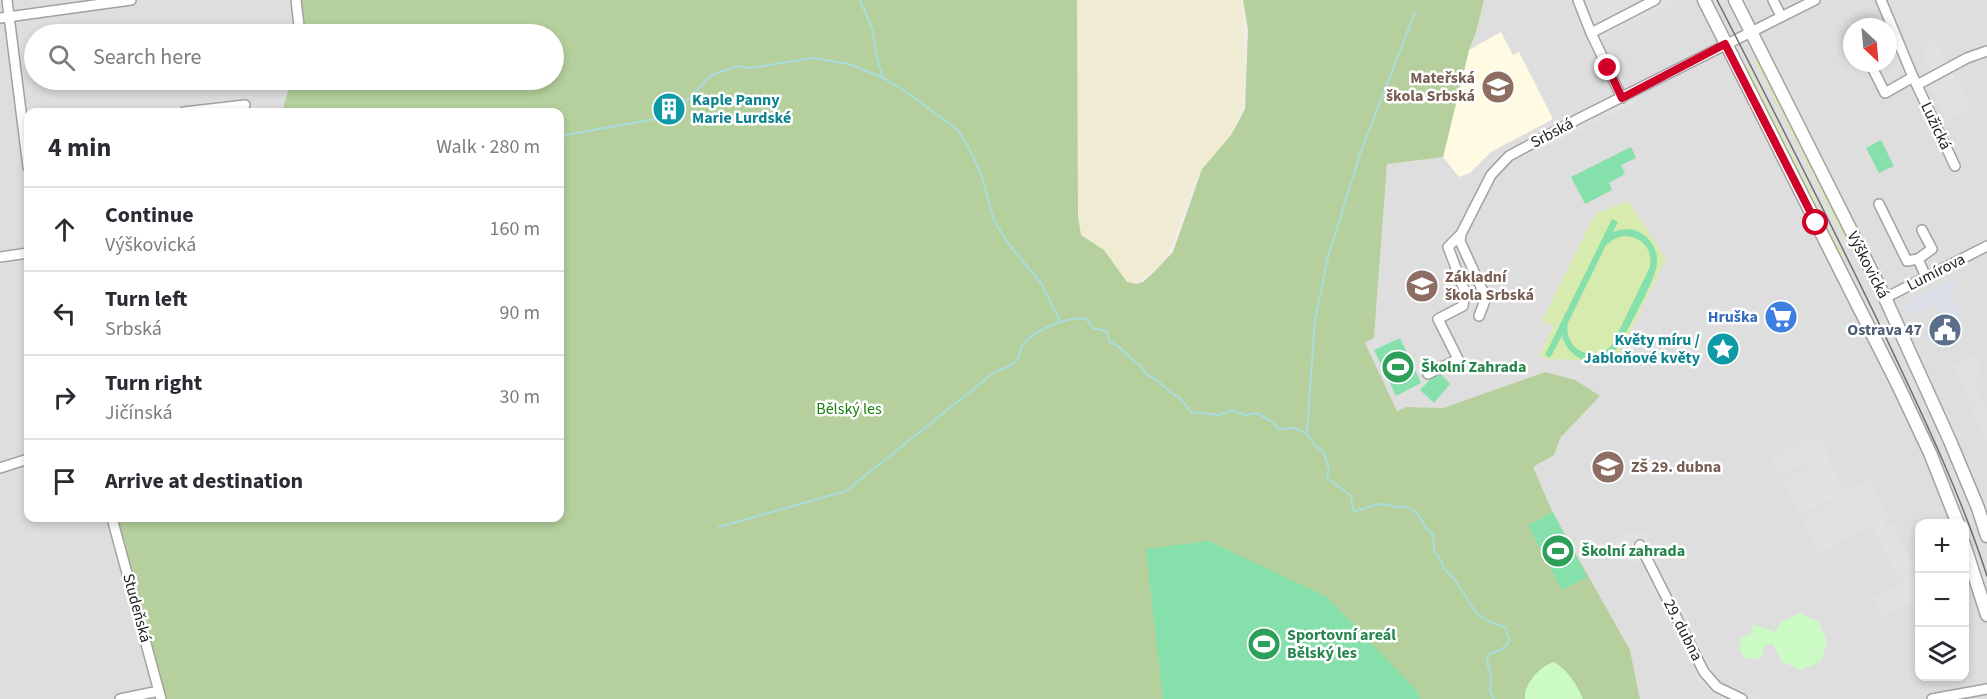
<!DOCTYPE html>
<meta charset="utf-8">
<style>
:root{--surface:#fff;--page:#f2f2f3;--text:#2b2b33;--muted:#7c7c81;--line:#e1e1e2}
body{margin:0;font-family:"Source Sans 3",sans-serif;background:var(--page);color:var(--text)}
.controls{position:absolute;right:18px;bottom:18px;display:grid;overflow:hidden;border-radius:12px;box-shadow:0 3px 9px #0003}
.controls button{width:54px;height:54px;display:grid;place-items:center;padding:0;border:0;border-bottom:2px solid var(--line);background:var(--surface);color:var(--text);font:30px sans-serif}
.compass{position:absolute;left:1843px;top:18px;width:54px;height:54px;border-radius:50%;background:var(--surface);box-shadow:0 3px 9px #0003;rotate:154deg}
.stop{position:absolute;width:18px;height:18px;margin:-14px;border:4px solid #d10028;border-radius:50%;background:#fff}
.stop.end{background:#d10028;border-color:#fff;box-shadow:0 2px 6px #0008}
.list{margin:0;padding:0;list-style:none}
h2{display:flex;justify-content:space-between;align-items:center;height:78px;margin:0;padding:0 24px;font-size:26px}
h2 small{font-size:20px;font-weight:400;color:var(--muted)}
.list li{display:grid;grid-template-columns:39px 1fr auto;gap:18px;align-items:center;box-sizing:border-box;height:84px;padding:0 24px;border-top:2px solid var(--line)}
.list b{display:block;font-size:22px;white-space:nowrap}
.list p{margin:0;font-size:20px;white-space:nowrap;color:var(--muted)}
.list em{font-size:20px;font-style:normal;color:var(--muted)}
.icon{flex:none;width:33px;height:33px;fill:none;stroke:currentColor;stroke-width:2;stroke-linecap:round;stroke-linejoin:round}
.map{position:relative;flex:none;width:1987px;height:699px;overflow:hidden}
.search{position:absolute;background:var(--surface);box-shadow:0 3px 9px #0003;left:24px;top:24px;width:540px;height:66px;display:flex;align-items:center;gap:15px;box-sizing:border-box;padding:0 21px;border-radius:33px;color:var(--muted);font-size:22px}
.panel{position:absolute;background:var(--surface);box-shadow:0 3px 9px #0003;left:24px;top:108px;width:540px;height:414px;border-radius:12px}
.map>svg:first-child{display:block}
.residential{fill:#dfdede;fill-rule:evenodd}
.education{fill:#fffae2}
.farmland{fill:#efecd3}
.grass{fill:#d7ebae}
.forest{fill:#b5d09c}
.park{fill:#cbfac5}
.pitch{fill:#86e0ac;fill-rule:evenodd}
.parking{fill:#e1e1e1}
.plaza{fill:#dbdee7}
.lines{fill:none;stroke-linecap:round;stroke-linejoin:round}
.stream{stroke:#a8dcde;stroke-width:2}
.minor-casing{stroke:#a2a2a2;stroke-width:12}
.tertiary-casing{stroke:#a2a2a2;stroke-width:15}
.minor{stroke:#fff;stroke-width:9}
.tertiary{stroke:#fff;stroke-width:12}
.tram{stroke:#6f6f6f;stroke-width:1.5}
.route{stroke:#d10028;stroke-width:8}
.labels{text-anchor:middle;dominant-baseline:central;stroke-width:5;stroke-linejoin:round;paint-order:stroke}
.education-label{font-size:16px;font-weight:bold;fill:#785e54;stroke:#fff;text-anchor:start}
.culture-label{font-size:16px;font-weight:bold;fill:#0d838f;stroke:#fff;text-anchor:start}
.street-label{font-size:16px;fill:#212121;stroke:#fff}
.shop-label{font-size:16px;font-weight:bold;fill:#366cbe;stroke:#fff;text-anchor:end}
.service-label{font-size:16px;font-weight:bold;fill:#4e5e75;stroke:#fff;text-anchor:end}
.leisure-label{font-size:16px;font-weight:bold;fill:#27864d;stroke:#fff;text-anchor:start}
.park-label{font-size:16px;fill:#18820c;stroke:#fff}
</style>
<div class="map">
<svg width="1987" height="699" viewBox="0 0 1987 699">
<rect width="100%" height="100%" fill="#f1ece7"/>
<path class="residential" d="M0 0H298L300 34H34V80H291L282 112H28V518H108L131 595 156 699H0Z
M1484 0H1987V699H1640L1630 650 1553 513 1533 467 1554 455 1561 437 1599 395 1545 372 1443 408 1407 407 1397 412 1364 342 1374 338 1387 164 1469 50 1476 32ZM1852 27H1888V63H1852ZM1666 259 1539 356 1554 326 1543 320ZM1920 524H1964V676H1920Z"/>
<path class="education" d="M1501 32 1513 55 1519 52 1553 119 1491 152 1470 173 1459 177 1443 157 1469 50Z"/>
<path class="farmland" d="M1077 0H1242L1245 73 1242 105 1231 135 1202 169 1192 186 1176 232 1165 258 1159 266 1136 284 1127 282 1104 250 1081 236 1078 216Z"/>
<path class="grass" d="M1758 59 1854 250 1851 251 1755 60Z
M1747 65 1843 255 1840 257 1744 66Z
M1628 201 1666 259 1615 362 1546 359 1539 356 1554 326 1542 321 1595 214Z"/>
<path class="forest" d="M298 0H1077L1078 216 1081 235 1104 250 1127 282 1136 284 1143 282 1155 271 1173 252 1202 169 1231 135 1245 109 1248 30 1243 0H1484L1476 32 1469 50 1443 157 1387 164 1374 338 1365 343 1397 411 1407 407 1443 408 1545 372 1575 380 1600 396 1561 437 1554 455 1533 467 1553 513 1630 650 1640 699H156L131 595 108 518H560V112H282L291 80H554V34H300Z"/>
<path class="park" d="M1799 613 1818 621 1827 641 1821 661 1801 670 1782 662 1773 644 1764 646 1762 656 1755 660 1744 657 1739 648 1741 638 1751 634 1752 624 1776 632 1780 623Z
M1554 662C1569 671 1576 684 1583 699H1525C1523 685 1541 665 1554 662Z"/>
<path class="pitch" d="M1881 140 1894 166 1879 173 1866 148Z
M1631 147 1636 158 1621 165 1625 174 1609 183 1612 190 1585 204 1571 177Z
M1612 219 1618 222 1613 232C1624 228 1635 228 1644 235 1653 242 1658 252 1657 263 1656 280 1629 326 1620 344 1603 371 1571 365 1562 336L1550 358 1545 355ZM1623 236C1641 236 1653 248 1650 267L1612 345C1594 364 1563 350 1568 323L1606 245 1614 239Z
M1400 338 1421 383 1396 396 1374 350Z
M1438 371 1450 384 1434 403 1420 390Z
M1553 512 1587 577 1562 590 1528 525Z
M1209 541 1327 597 1416 690 1420 699H1163L1146 549Z"/>
<path class="parking" d="M1578 0H1670L1672 4 1596 42Z
M1935 39 1948 64 1931 72 1921 52 1926 49 1929 42Z
M1954 74 1971 109 1948 121 1930 85Z
M1634 96 1637 102 1520 160 1518 155Z
M1974 355 1983 368 1977 375 1975 385 1987 410V441L1971 409 1976 405 1971 397 1964 389 1953 365Z
M1818 435 1845 491 1870 479 1890 518 1884 521 1887 526 1893 524 1914 568 1909 571 1912 577 1918 575 1919 579V598L1881 617 1873 598 1905 581 1901 572 1896 575 1872 527 1819 554 1811 538 1813 537 1810 536 1801 518 1834 501 1832 499 1800 515 1788 492 1790 489 1787 490 1782 479 1814 463 1813 460 1781 476 1772 458Z
M1636 529 1638 533 1644 530 1659 561 1656 563 1659 562 1662 567 1657 570 1659 573 1664 571 1679 601 1673 603 1675 606 1680 604 1696 636 1692 639 1693 642 1698 640 1711 665 1707 668 1711 666 1714 671 1710 674 1718 683 1729 689 1732 685 1746 692 1744 697 1746 698 1749 693 1761 699H1731L1726 697 1725 699H1718L1698 681 1693 672 1698 669 1681 636 1677 640 1660 606 1665 603 1662 598 1657 601 1642 572 1648 569 1647 567 1638 563 1628 567 1614 540Z"/>
<path class="plaza" d="M1956 279 1953 297 1963 319 1944 327 1942 322 1943 319 1936 303 1916 313 1908 314 1904 307 1910 300 1949 280Z"/>
<g class="lines">
<path class="stream" d="M860 0 872 28 876 54 883 78 905 91 958 130 969 148 981 174 994 220 1007 242 1041 283 1060 321
M560 136 655 119 674 110 691 97 706 80 714 74 738 66 749 68 813 58 849 64 883 78
M1307 433 1315 319 1328 257 1360 154 1415 12
M719 527 846 491 996 371C1006 368 1015 366 1019 356 1020 351 1021 347 1024 343 1037 329 1065 318 1084 318L1089 322 1092 328 1107 331 1110 342 1118 346 1135 362 1140 365 1147 375 1156 379 1170 392 1180 398 1191 412 1219 415 1232 410 1245 415 1256 413 1271 421 1279 429 1295 428 1307 434 1314 444 1324 453 1329 470 1327 478 1350 495C1354 501 1350 506 1354 511 1364 511 1373 503 1383 504 1394 504 1393 511 1406 506L1418 514 1426 528 1433 535 1434 552C1441 557 1441 562 1444 568 1447 572 1451 575 1454 579 1473 603 1470 618 1505 627L1510 641 1502 649 1489 654 1487 662 1491 677 1490 690 1494 699"/>
<defs>
<path id="minor" d="M7 0 28 167
M296 0 300 34
M1578 0 1591 33 1622 98
M1773 0 1781 16
M1881 0 1913 77 1955 166
M0 18 131 0
M1591 33 1655 0
M1870 63 1885 93 1913 77
M1917 85 1967 58 1987 51
M184 112 245 105
M1879 204 1907 261 1918 259 1926 277
M0 257 28 253
M1918 259 1932 249 1922 230
M1885 298 1987 246
M1479 316 1486 298 1460 241 1461 234 1491 175 1509 156 1578 119 1815 0
M1428 374 1458 359 1438 319 1463 306 1465 292 1448 247 1461 234
M0 468 28 459
M112 518 161 699
M1640 545 1704 672 1717 687 1742 699
M120 699 159 691
M1932 699 1987 689"/>
<path id="tertiary" d="M1704 0 1897 383 1930 453 1958 524
M1735 0 1885 298 1950 441 1978 508 1987 536
M1964 544 1987 615"/>
</defs>
<use href="#minor" class="minor-casing"/>
<use href="#tertiary" class="tertiary-casing"/>
<use href="#minor" class="minor"/>
<use href="#tertiary" class="tertiary"/>
<path class="tram" d="M1717 0C1775 113 1833 227 1888 342 1924 418 1961 495 1987 576"/>
</g>
<g class="lines">
<path class="route" d="M1608 68 1622 98 1725 44 1816 223"/>
</g>
<defs>
<symbol id="school-disc" viewBox="-11 -11 22 22"><circle r="9.5" fill="#8d6e63" stroke="#fff"/><path d="M0-5L7-2L0 1L-7-2ZM-4 1L0 2.5L4 1V4Q0 6-4 4Z" fill="#fff"/></symbol>
<symbol id="building-disc" viewBox="-11 -11 22 22"><circle r="9.5" fill="#0f9aa8" stroke="#fff"/><path d="M-4-6H4V6H1V3H-1V6H-4ZM-2.5-4.3h1.7v1.8h-1.7ZM.8-4.3h1.7v1.8H.8ZM-2.5-1h1.7V.8h-1.7ZM.8-1h1.7V.8H.8Z" fill="#fff"/></symbol>
<symbol id="supermarket-disc" viewBox="-11 -11 22 22"><circle r="9.5" fill="#3f7fe0" stroke="#fff"/><path d="M-6-5.5h2.5l.6 2H6L4.5 2H-2.5L-4.4-4H-6ZM-1.5 3.2a1.3 1.3 0 1 0 .1 0ZM3 3.2a1.3 1.3 0 1 0 .1 0Z" fill="#fff"/></symbol>
<symbol id="civic-disc" viewBox="-11 -11 22 22"><circle r="9.5" fill="#5c6f8a" stroke="#fff"/><path d="M-.6-6.5H3V-4.5H.6V-3L4-1V1h2V6H-6V1h2V-1L-.6-3ZM-1.2 2.5V6h2.4V2.5Z" fill="#fff"/></symbol>
<symbol id="sight-disc" viewBox="-11 -11 22 22"><circle r="9.5" fill="#0f9aa8" stroke="#fff"/><path d="M0-6L1.8-2.2L6-1.7L2.9 1.2L3.7 5.4L0 3.3L-3.7 5.4L-2.9 1.2L-6-1.7L-1.8-2.2Z" fill="#fff"/></symbol>
<symbol id="stadium-disc" viewBox="-11 -11 22 22"><circle r="9.5" fill="#2e9e5b" stroke="#fff"/><path d="M0-5a6.5 5 0 1 0 0 10a6.5 5 0 1 0 0-10ZM-3.5-1.8h7v3.6h-7Z" fill="#fff"/></symbol>
</defs>
<g fill-rule="evenodd">
<use href="#school-disc" x="1479" y="68" width="38" height="38"/>
<use href="#building-disc" x="650" y="90" width="38" height="38"/>
<use href="#school-disc" x="1403" y="267" width="38" height="38"/>
<use href="#supermarket-disc" x="1762" y="298" width="38" height="38"/>
<use href="#civic-disc" x="1926" y="311" width="38" height="38"/>
<use href="#sight-disc" x="1704" y="330" width="38" height="38"/>
<use href="#stadium-disc" x="1379" y="348" width="38" height="38"/>
<use href="#school-disc" x="1589" y="448" width="38" height="38"/>
<use href="#stadium-disc" x="1539" y="532" width="38" height="38"/>
<use href="#stadium-disc" x="1245" y="625" width="38" height="38"/>
</g>
<g class="labels">
<g class="education-label">
<text x="1475" y="78" text-anchor="end">Mateřská<tspan x="1475" dy="18">škola Srbská</tspan></text>
<text x="1445" y="277">Základní<tspan x="1445" dy="18">škola Srbská</tspan></text>
<text x="1631" y="467">ZŠ 29. dubna</text>
</g>
<g class="culture-label">
<text x="692" y="100">Kaple Panny<tspan x="692" dy="18">Marie Lurdské</tspan></text>
<text x="1700" y="340" text-anchor="end">Květy míru /<tspan x="1700" dy="18">Jabloňové květy</tspan></text>
</g>
<g class="street-label">
<text transform="translate(1936 126) rotate(65)">Lužická</text>
<text transform="translate(1552 133) rotate(-28)">Srbská</text>
<text transform="translate(1868 265) rotate(63)">Výškovická</text>
<text transform="translate(1936 272) rotate(-27)">Lumírova</text>
<text transform="translate(137 608) rotate(75)">Studeňská</text>
<text transform="translate(1683 630) rotate(63)">29. dubna</text>
</g>
<g class="shop-label">
<text x="1758" y="317">Hruška</text>
</g>
<g class="service-label">
<text x="1922" y="330">Ostrava 47</text>
</g>
<g class="leisure-label">
<text x="1421" y="367">Školní Zahrada</text>
<text x="1581" y="551">Školní zahrada</text>
<text x="1287" y="635">Sportovní areál<tspan x="1287" dy="18">Bělský les</tspan></text>
</g>
<g class="park-label">
<text x="849" y="409">Bělský les</text>
</g>
</g>
</svg>
<div class="controls">
<button>+</button>
<button>−</button>
<button><svg class="icon" aria-label="layers" viewBox="0 0 24 24"><path d="M12 4l9 5-9 5-9-5zM3 14l9 5 9-5"/></svg></button>
</div>
<svg class="compass" viewBox="-18 -18 36 36"><path d="M0-13l5 13h-10z" fill="#e53935"/><path d="M0 13l5-13h-10z" fill="#7c7c81"/></svg>
<div class="stop" style="left:1816px;top:223px"></div>
<div class="stop end" style="left:1608px;top:68px"></div>
<div class="search"><svg class="icon" aria-label="search" viewBox="0 0 24 24"><circle cx="10" cy="10" r="6"/><path d="M15 15l6 6"/></svg>Search here</div>
<section class="panel">
<h2>4 min<small>Walk · 280 m</small></h2>
<ul class="list">
<li><svg class="icon" aria-label="ahead" viewBox="0 0 24 24"><path d="M12 20V5M6 11l6-6 6 6"/></svg><div><b>Continue</b><p>Výškovická</p></div><em>160 m</em></li>
<li><svg class="icon" aria-label="left" viewBox="0 0 24 24"><path d="M17 20v-9H6M10 6l-5 5 5 5"/></svg><div><b>Turn left</b><p>Srbská</p></div><em>90 m</em></li>
<li><svg class="icon" aria-label="right" viewBox="0 0 24 24"><path d="M7 20v-9h11M14 6l5 5-5 5"/></svg><div><b>Turn right</b><p>Jičínská</p></div><em>30 m</em></li>
<li><svg class="icon" aria-label="arrive" viewBox="0 0 24 24"><path d="M6 21V4h12l-3 4 3 4H6"/></svg><div><b>Arrive at destination</b></div></li>
</ul>
</section>
</div>
